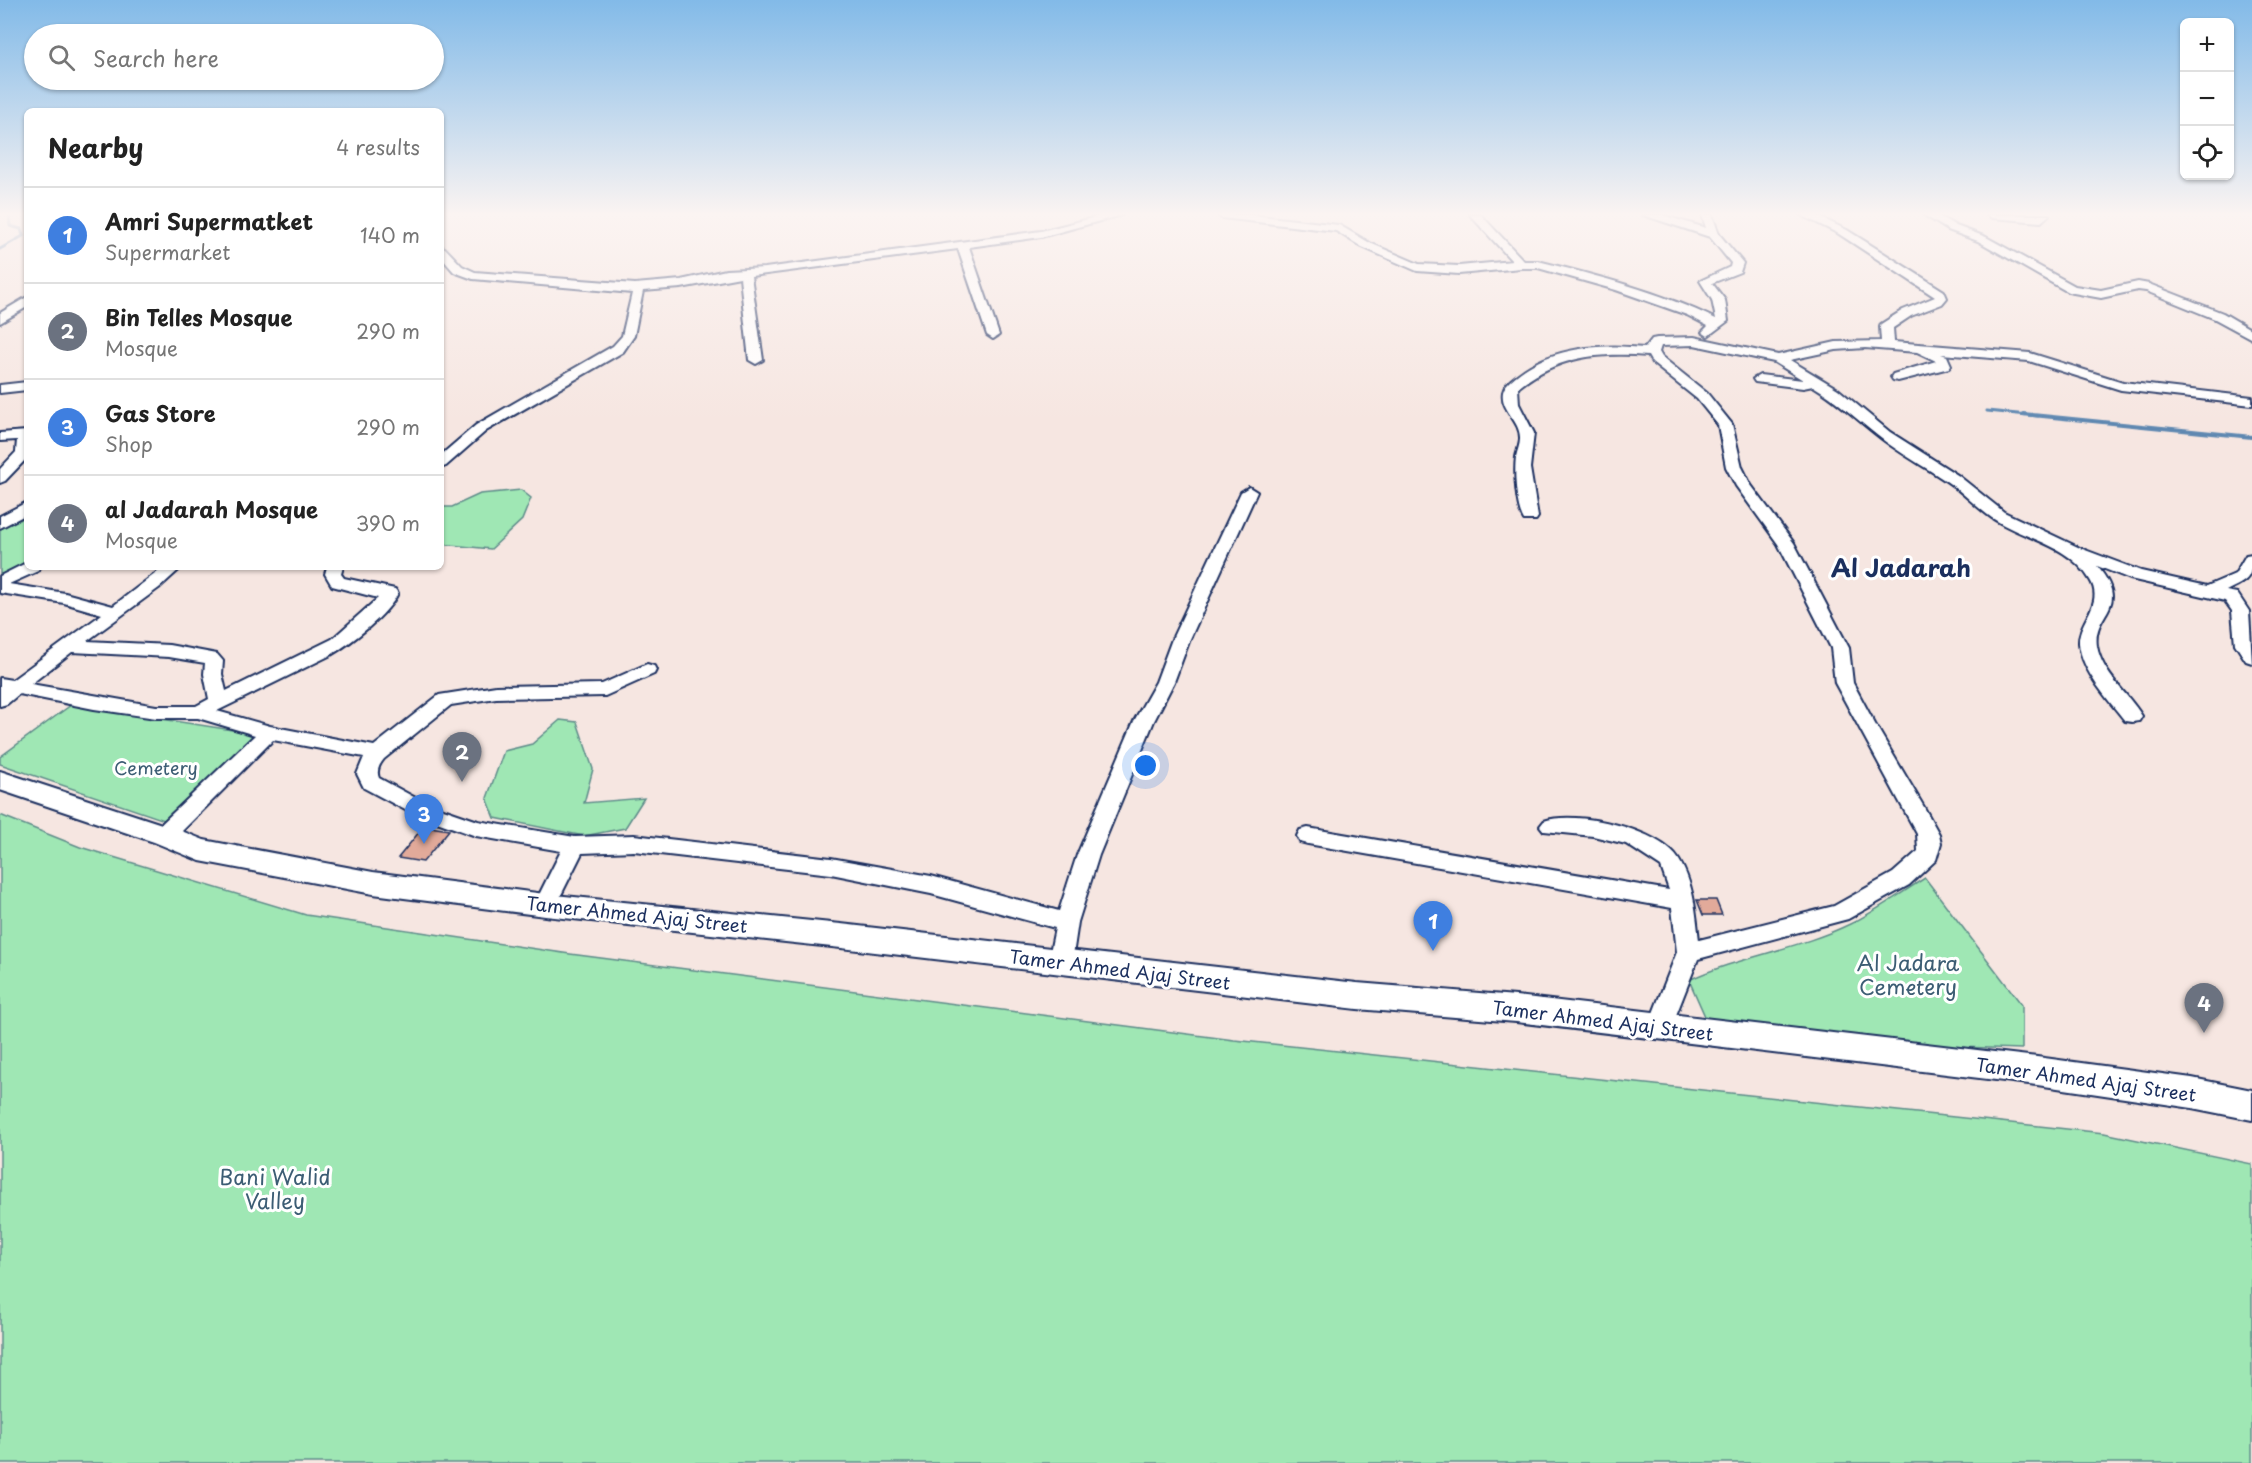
<!DOCTYPE html>
<meta charset="utf-8">
<style>
:root{--surface:#fff;--page:#f6f6f6;--text:#222;--muted:#767676;--line:#e0e0e0;--accent:#d93025}
body{margin:0;font-family:"Playpen Sans",sans-serif;background:var(--page);color:var(--text)}
.controls{position:absolute;right:18px;top:18px;display:grid;overflow:hidden;border-radius:9px;box-shadow:0 2px 4px #0004}
.controls button{width:54px;height:54px;display:grid;place-items:center;padding:0;border:0;border-bottom:2px solid var(--line);background:var(--surface);color:var(--text);font:30px sans-serif}
.you{position:absolute;left:1146px;top:766px;width:21px;height:21px;margin:-15px;border:4px solid #fff;border-radius:50%;background:#1a73e8;box-shadow:0 0 0 9px #1a73e833}
.badge{display:grid;place-items:center;width:39px;height:39px;border-radius:50%;background:var(--accent);color:#fff;font-size:20px;font-weight:700}
.pin{position:absolute;translate:-50% -50px;filter:drop-shadow(0 2px 3px #0008)}
.pin::after{content:'';position:absolute;top:32px;width:21px;height:18px;background:inherit;clip-path:polygon(0 0,100% 0,50% 100%)}
.list{margin:0;padding:0;list-style:none}
h2{display:flex;justify-content:space-between;align-items:center;height:78px;margin:0;padding:0 24px;font-size:26px}
h2 small{font-size:20px;font-weight:400;color:var(--muted)}
.list li{display:grid;grid-template-columns:39px 1fr auto;gap:18px;align-items:center;box-sizing:border-box;height:96px;padding:0 24px;border-top:2px solid var(--line)}
.list b{display:block;font-size:22px;white-space:nowrap}
.list p{margin:0;font-size:20px;white-space:nowrap;color:var(--muted)}
.list em{font-size:20px;font-style:normal;color:var(--muted)}
.icon{flex:none;width:33px;height:33px;fill:none;stroke:currentColor;stroke-width:2;stroke-linecap:round;stroke-linejoin:round}
.map{position:relative;flex:none;width:2252px;height:1463px;overflow:hidden}
.search{position:absolute;background:var(--surface);box-shadow:0 2px 4px #0004;left:24px;top:24px;width:420px;height:66px;display:flex;align-items:center;gap:15px;box-sizing:border-box;padding:0 21px;border-radius:33px;color:var(--muted);font-size:22px}
.panel{position:absolute;background:var(--surface);box-shadow:0 2px 4px #0004;left:24px;top:108px;width:420px;height:462px;border-radius:9px}
.map>svg:first-child{display:block}
.green{fill:#9fe7b4;stroke:#5d8b89;stroke-width:1.5}
.lines{fill:none;stroke-linecap:round;stroke-linejoin:round}
.stream-far1{stroke:#5e88b1;stroke-width:3}
.stream{stroke:#5e88b1;stroke-width:4}
.building{fill:#e2aa9a;stroke:#1b2f5e;stroke-width:1.5}
.minor-casing{stroke:#1b2f5e;stroke-width:4}
.major-casing{stroke:#1b2f5e;stroke-width:4}
.minor{fill:#fff;fill-rule:evenodd}
.major{fill:#fff;fill-rule:evenodd}
.labels{text-anchor:middle;dominant-baseline:central;stroke-width:6;stroke-linejoin:round;paint-order:stroke}
.park-label{font-size:18px;fill:#3c5d74;stroke:#fff}
.street-label{font-size:18px;fill:#1b2f5e;stroke:#fff}
.near-park-label{font-size:21px;fill:#3c5d74;stroke:#fff}
.district-label{font-size:24px;font-weight:bold;fill:#1b2f5e;stroke:#fff}
</style>
<div class="map">
<svg width="2252" height="1463" viewBox="0 0 2252 1463">
<rect width="100%" height="100%" fill="#f6e6e1"/>
<filter id="ink" filterUnits="userSpaceOnUse"><feTurbulence type="fractalNoise" baseFrequency=".0167" numOctaves="2"/><feDisplacementMap in="SourceGraphic" scale="12" xChannelSelector="R" yChannelSelector="G"/><feConvolveMatrix kernelMatrix="1 2 1 2 8 2 1 2 1" color-interpolation-filters="sRGB"/></filter>
<g filter="url(#ink)">
<path class="green" d="M521 490 531 498 522 520 491 549 441 544V507H452L480 494Z
M27 515V566L3 578 0 577V526L13 519 20 520Z
M71 705 258 734 173 823 0 764V757Z
M560 720 577 722 593 769 584 803 644 798 625 828 584 836 495 818 487 798 504 751 532 744Z
M0 815 80 847 306 915 570 954 1234 1040 2104 1133 2252 1164V1463H0Z
M1925 878 2022 1005V1049L1859 1044 1708 1023 1689 980C1741 956 1799 949 1850 924 1876 911 1901 893 1925 878Z"/>
<g class="lines">
<path class="stream-far1" d="M0 249 23 236 21 229 10 226 9 215
M1987 411 2038 416"/>
<path class="stream" d="M2023 414 2252 437"/>
</g>
<path class="building" d="M424 826 449 830 423 862 398 858Z
M1697 900H1716L1722 915H1703Z"/>
<g class="lines">
<defs>
<path id="minor" d="M1104 215H1122L1041 237 969 247 999 335 993 339 987 335 958 249 751 276 763 360 756 364 749 360 740 277 681 288 643 291 634 336 623 352 486 431 446 466 441 468V455L476 425 613 346 622 336 632 293 473 279 454 272 441 257V247L445 248 462 266 475 272 635 284 681 280 726 270 765 268 1041 231Z
M1217 215H1252L1339 225 1370 243 1419 264 1459 266 1512 261 1470 215H1481L1524 261H1538C1598 276 1660 292 1716 319L1712 300 1700 281 1730 267 1731 263 1710 237 1643 215H1662L1706 228 1702 215H1712L1719 234 1743 263 1740 272 1712 283 1725 300 1728 321 1708 336 1702 332 1708 326 1687 315 1616 290 1538 268H1521L1459 274 1417 271 1362 247 1336 231 1222 218Z
M1801 215H1815L1847 230 1944 291 1947 298 1942 304 1911 316 1893 328 1894 342 2030 353 2123 382 2252 397V405L2121 390 2029 361 1941 354 1947 356 1951 365 1949 368 1898 381 1893 380 1891 377 1893 374 1936 361 1917 352 1865 348 1836 350 1790 360 1838 389 1890 432 1959 476 2004 512 2080 548 2141 571 2207 586 2235 574 2246 555 2252 554C2252 580 2248 580 2226 591L2237 593 2249 611 2252 663 2246 661 2235 644 2232 611 2225 601 2130 579 2097 566C2133 609 2092 611 2097 646 2102 674 2128 693 2142 716L2139 721 2132 722 2125 721C2109 700 2081 671 2079 643 2078 620 2105 604 2090 580 2069 544 2025 540 1992 518 1976 507 1963 492 1946 481 1924 466 1899 453 1878 436 1856 419 1837 400 1813 386L1803 388 1755 382 1753 379 1760 375 1803 380 1774 362 1694 345 1661 346 1659 352 1662 357 1707 393 1732 424 1742 467 1751 485 1794 543 1849 648 1853 683 1875 724 1924 807 1939 834 1941 843 1936 860 1909 885 1848 919 1698 959 1669 1033 1660 1036 1651 1033 1648 1026 1677 952 1672 908 1308 844 1300 842 1297 836 1300 830 1308 828 1669 890 1661 867 1626 844 1593 836 1544 831 1540 826 1544 821C1577 810 1660 829 1679 860 1694 884 1696 914 1699 940L1834 906 1893 873 1918 851 1917 834 1835 683 1831 648 1778 544 1736 486 1726 467 1718 425 1697 399 1652 363 1648 356C1599 352 1557 356 1518 388L1519 404 1534 433 1530 468 1538 517 1536 520H1524C1516 507 1514 472 1516 457 1517 451 1520 445 1520 439 1521 421 1500 410 1503 392 1505 384 1511 380 1517 375 1553 346 1602 344 1645 348L1652 339 1657 338 1694 337 1778 355 1836 342 1881 341 1880 327 1881 324 1903 310 1935 297 1839 234Z
M1924 215H1937L1956 226 1986 237 2075 286 2101 290 2138 282 2149 284 2223 313 2252 330V339L2215 319 2146 291 2138 290 2101 298 2068 292 1978 241 1948 230Z
M1987 215H2049L2041 222 1992 218Z
M27 297V307L0 323V313Z
M27 382V390L0 393V385Z
M27 431V458L5 481 0 483V469L16 452 17 440 0 441V433Z
M1249 487 1257 492 1190 639 1174 682 1154 721 1099 855 1078 922 1072 962 1068 969 1060 972 1052 969 1048 962 1055 928 931 894 831 874 634 851 582 853 553 911 545 914 537 911 534 905 561 851 476 836 409 812 364 788 357 774 364 757 273 740 172 841 164 843 156 841 153 835 156 829 255 735 198 718H156L94 709 19 694 7 704 0 706V678L12 680 102 614 64 603 0 593V576L26 563 27 567H40L38 571 9 584 65 593 113 606 164 567H182L159 588 87 641 169 645 217 654 223 661 222 674 226 691 332 639 378 598 332 586 325 574 327 567H343L341 574 344 578 395 589 398 593C389 614 351 643 331 655L217 711 270 726 374 746 439 695 496 686 602 684 647 664 654 666 656 670 654 674 605 696 496 698 451 705 384 759C379 765 376 771 379 778L423 802 478 821 575 837 634 835 831 858 931 876 1059 911 1077 855 1134 721 1156 682 1172 639 1241 492ZM72 652 169 657 205 663 204 674 209 699 196 706H156L31 684Z
M27 502V514L0 528V516Z"/>
<path id="major" d="M0 771 174 828 204 840 373 872 545 894 841 924 1357 983 1516 996 2037 1057 2192 1078 2252 1090V1120L2192 1108 2037 1085 1516 1022 1357 1009 841 948 545 916 373 894 200 861 154 842 0 790Z"/>
</defs>
<use href="#minor" class="minor-casing"/>
<use href="#major" class="major-casing"/>
<use href="#minor" class="minor"/>
<use href="#major" class="major"/>
</g>
</g>
<linearGradient id="sky" x2="0" y2="1"><stop stop-color="#82bae8"/><stop offset="0.51" stop-color="#fbf4f2"/><stop offset="1" stop-color="#fbf4f2" stop-opacity="0"/></linearGradient>
<rect width="2252" height="420" fill="url(#sky)"/>
<g class="labels">
<g class="park-label">
<text x="156" y="767">Cemetery</text>
</g>
<g class="street-label">
<text transform="translate(637 914) rotate(6)">Tamer Ahmed Ajaj Street</text>
<text transform="translate(1120 969) rotate(7)">Tamer Ahmed Ajaj Street</text>
<text transform="translate(1603 1020) rotate(7)">Tamer Ahmed Ajaj Street</text>
<text transform="translate(2086 1079) rotate(8)">Tamer Ahmed Ajaj Street</text>
</g>
<g class="near-park-label">
<text x="1908" y="962">Al Jadara<tspan x="1908" dy="24">Cemetery</tspan></text>
<text x="275" y="1176">Bani Walid<tspan x="275" dy="24">Valley</tspan></text>
</g>
<g class="district-label">
<text x="1901" y="567">Al Jadarah</text>
</g>
</g>
</svg>
<div class="controls">
<button>+</button>
<button>−</button>
<button><svg class="icon" aria-label="locate" viewBox="0 0 24 24"><circle cx="12" cy="12" r="6"/><path d="M12 2v4M12 18v4M2 12h4M18 12h4"/></svg></button>
</div>
<div class="you"></div>
<div class="pin badge" style="left:1433px;top:951px;background:#3f7fe0">1</div>
<div class="pin badge" style="left:462px;top:782px;background:#6b7280">2</div>
<div class="pin badge" style="left:424px;top:844px;background:#3f7fe0">3</div>
<div class="pin badge" style="left:2204px;top:1033px;background:#6b7280">4</div>
<div class="search"><svg class="icon" aria-label="search" viewBox="0 0 24 24"><circle cx="10" cy="10" r="6"/><path d="M15 15l6 6"/></svg>Search here</div>
<section class="panel">
<h2>Nearby<small>4 results</small></h2>
<ul class="list">
<li><span class="badge" style="background:#3f7fe0">1</span><div><b>Amri Supermatket</b><p>Supermarket</p></div><em>140 m</em></li>
<li><span class="badge" style="background:#6b7280">2</span><div><b>Bin Telles Mosque</b><p>Mosque</p></div><em>290 m</em></li>
<li><span class="badge" style="background:#3f7fe0">3</span><div><b>Gas Store</b><p>Shop</p></div><em>290 m</em></li>
<li><span class="badge" style="background:#6b7280">4</span><div><b>al Jadarah Mosque</b><p>Mosque</p></div><em>390 m</em></li>
</ul>
</section>
</div>
